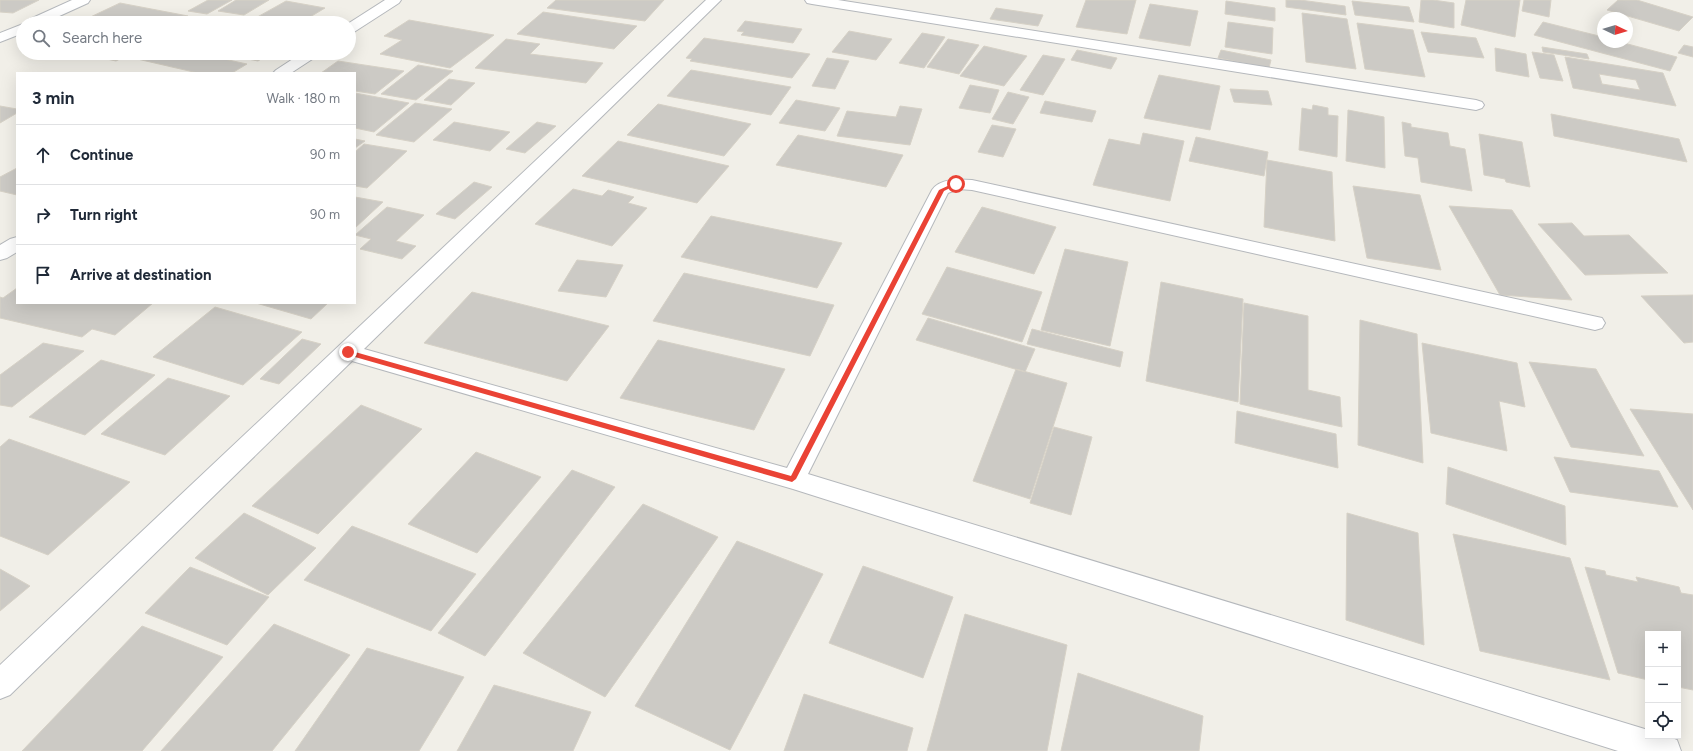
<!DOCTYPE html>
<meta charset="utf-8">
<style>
:root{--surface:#fff;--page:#f2f2f3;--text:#1f2937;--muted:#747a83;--line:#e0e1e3}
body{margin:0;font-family:Figtree,sans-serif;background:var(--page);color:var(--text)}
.controls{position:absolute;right:12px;bottom:12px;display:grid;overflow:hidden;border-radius:0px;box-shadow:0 4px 16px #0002}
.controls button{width:36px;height:36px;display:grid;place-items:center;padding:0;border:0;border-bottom:1px solid var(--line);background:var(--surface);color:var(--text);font:20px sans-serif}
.compass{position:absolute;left:1597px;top:12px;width:36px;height:36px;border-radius:50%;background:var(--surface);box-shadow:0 4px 16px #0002;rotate:94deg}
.stop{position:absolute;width:12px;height:12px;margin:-9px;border:3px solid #ea4335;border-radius:50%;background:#fff}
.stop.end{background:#ea4335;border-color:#fff;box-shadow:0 1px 4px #0008}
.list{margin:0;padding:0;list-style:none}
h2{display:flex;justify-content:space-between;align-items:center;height:52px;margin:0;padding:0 16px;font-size:17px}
h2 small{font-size:13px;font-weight:400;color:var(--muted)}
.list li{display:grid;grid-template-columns:26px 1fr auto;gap:12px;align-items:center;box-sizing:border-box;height:60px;padding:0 16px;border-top:1px solid var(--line)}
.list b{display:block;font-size:15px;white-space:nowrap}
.list em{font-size:13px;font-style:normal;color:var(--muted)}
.icon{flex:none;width:22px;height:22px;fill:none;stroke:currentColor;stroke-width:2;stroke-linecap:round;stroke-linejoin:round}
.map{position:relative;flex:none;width:1693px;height:751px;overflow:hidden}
.search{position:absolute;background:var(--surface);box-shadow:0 4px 16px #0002;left:16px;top:16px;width:340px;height:44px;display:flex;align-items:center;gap:10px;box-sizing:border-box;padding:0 14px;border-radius:22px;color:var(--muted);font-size:15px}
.panel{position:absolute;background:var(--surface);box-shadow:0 4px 16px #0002;left:16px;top:72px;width:340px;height:232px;border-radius:0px}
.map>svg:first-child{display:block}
.building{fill:#cccac5;stroke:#d6d1c6;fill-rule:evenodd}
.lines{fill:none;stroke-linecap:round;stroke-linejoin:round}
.street-casing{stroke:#b5b8bc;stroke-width:2}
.street{fill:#fff;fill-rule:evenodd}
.route{fill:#ea4335}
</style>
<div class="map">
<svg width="1693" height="751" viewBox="0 0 1693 751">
<rect width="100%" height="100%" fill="#f1efe8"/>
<path class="building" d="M0 0H39L13 13 0 12Z
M208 0H232L207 14 188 11Z
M236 0H269L244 15 218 11Z
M556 0H664L645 21 547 8Z
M1086 0H1136L1127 34 1076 27Z
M1286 0H1300L1345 6 1346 15 1286 7Z
M1421 0H1433L1454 3V28L1419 22Z
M1466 0H1520L1515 37 1461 25Z
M1524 0H1551L1549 17 1522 11Z
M1618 0H1637L1693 17 1679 31 1607 10Z
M286 1 325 8 300 23H270L252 20Z
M1226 1 1275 8V21L1225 14Z
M1352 1 1409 7 1414 22 1355 15Z
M120 3 188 16 175 23H91L82 21Z
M1150 4 1198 11 1190 46 1139 38Z
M996 8 1043 15 1038 26 990 19Z
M543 12 637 26 614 49 517 34Z
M1302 13 1347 19 1356 69 1306 62Z
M204 19 224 23H197Z
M409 20 494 35 450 68 380 54 402 40 384 36Z
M745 21 752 22 802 29 793 43 741 35 744 32 737 31Z
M1228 22 1273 28 1272 54 1225 47Z
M1543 22 1603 37V42H1620L1677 57 1670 71 1534 35Z
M1357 23 1413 30 1425 77 1365 69Z
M849 31 892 39 876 60 832 52Z
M1421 32 1476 38 1484 58 1428 52Z
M922 33 945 37 924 68 899 63Z
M704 38 810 54 792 78 690 61 692 59 686 58Z
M506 39 540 44 530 54 603 63 586 83 475 68Z
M948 39 979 45 959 74 927 67Z
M1684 45 1693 47V57L1678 53Z
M984 46 1027 56 1004 86 960 76Z
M1542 47 1587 54 1589 59 1543 52Z
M1495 48 1526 54 1529 77 1496 71Z
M1077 50 1117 58 1111 69 1071 60Z
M1221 50 1271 60 1269 68 1218 58Z
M1532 52 1554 55 1563 81 1540 78Z
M79 53H131L116 61Z
M143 53H196L247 64 232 73H198L133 58Z
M218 53H270L258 61Z
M272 53H292L282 59 267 56Z
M1043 55 1065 59 1043 95 1020 90Z
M1565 57 1663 73 1676 106 1573 88ZM1599 74 1636 80 1640 90 1602 84Z
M827 58 849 61 835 89 812 86Z
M338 61 404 71 375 94 355 91V73H321Z
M418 65 453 71 416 100 381 94Z
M691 70 791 87 771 115 667 96Z
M1159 75 1220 86 1210 130 1144 118Z
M449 79 475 83 451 105 424 100Z
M970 85 999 90 990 113 959 108Z
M1230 89 1268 91 1272 105 1234 102Z
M1008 92 1029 97 1013 124 992 119Z
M355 93 409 103 374 132 355 128Z
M796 100 840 108 825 131 779 123Z
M1045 101 1096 111 1092 122 1040 113Z
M415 103 452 109 414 142 376 135Z
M658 104 751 124 724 156 627 135Z
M1313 105 1328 108V115L1338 116 1337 157 1299 150 1302 108 1312 110Z
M0 106 17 109V113L0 123Z
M900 106 922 109 910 145 837 136 847 111 896 117Z
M1348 110 1384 117 1385 168 1346 161Z
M1551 114 1679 139 1687 162 1554 136Z
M454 122 510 132 490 151 433 140Z
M537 122 556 126 525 153 506 149Z
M1402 122 1411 124V127L1448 133 1450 146 1465 149 1472 191 1421 182 1418 158 1405 156Z
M992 125 1016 129 1003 157 978 152Z
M1143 133 1184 141 1170 201 1093 185 1109 139 1140 145Z
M1479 134 1522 142 1530 187 1506 182 1505 179 1484 175Z
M798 135 903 155 886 187 776 165Z
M1196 137 1268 152 1264 176 1189 161Z
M355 139 365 141 355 148Z
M618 141 729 166 697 203 582 176Z
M364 144 407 151 367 188 355 186V152Z
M1267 160 1332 172 1335 241 1264 227Z
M17 168V195L0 191V177Z
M474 182 492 187 455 219 436 214Z
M1353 186 1420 195 1441 270 1367 258Z
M573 189 602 196 608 190 634 197 628 203 647 208 612 246 535 224Z
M355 197 383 202 355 228Z
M1449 206 1512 210 1572 300 1500 295Z
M387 207 424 215 396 241 416 246 402 259 360 249 371 239 355 235Z
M982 207 1056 227 1034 274 955 252Z
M711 216 842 243 817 288 681 257Z
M1572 223 1584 236 1629 235 1668 273 1585 275 1538 224Z
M1065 249 1128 262 1110 346 1041 330Z
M577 260 623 265 606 297 558 291Z
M947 267 1042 292 1022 342 922 314Z
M684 273 834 305 810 356 653 321Z
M1161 282 1243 299 1238 402 1146 381Z
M17 288V303H153L115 335 92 329 82 337 0 318V297L3 298Z
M472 292 609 326 567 381 424 343Z
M1693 295V342L1684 343 1641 296Z
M256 303H328L311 319Z
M1244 303 1308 316V390L1340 397 1342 427 1240 404Z
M215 307 302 332 243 385 153 357Z
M928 318 1035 349 1025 372 916 340Z
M1360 320 1417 334 1423 463 1358 445Z
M1032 329 1123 352 1120 367 1027 344Z
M302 339 321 344 279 384 260 379Z
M658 340 785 369 754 430 620 398Z
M43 343 84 351 12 407 0 405V375Z
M1422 343 1517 363 1525 407 1499 401 1507 451 1431 433Z
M101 360 155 375 85 435 29 417Z
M1529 362 1596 369 1644 456 1571 447Z
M1016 369 1067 383 1030 499 973 481Z
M168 378 230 396 165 455 101 434Z
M361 405 422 429 318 534 252 506Z
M1630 409 1693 414V510Z
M1237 411 1336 434 1338 468 1235 443Z
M1054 427 1092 437 1071 515 1030 503Z
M9 439 130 482 48 555 0 536V447Z
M476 452 541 477 477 553 408 524Z
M1554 457 1659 471 1678 507 1570 492Z
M1448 467 1565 506 1566 545 1446 504Z
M572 470 615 487 485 656 438 633Z
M643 504 718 537 605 697 523 653Z
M244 513 316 548 268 595 195 558Z
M1347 513 1418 533 1424 645 1346 620Z
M352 526 476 574 431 631 304 580Z
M1453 534 1570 558 1610 680 1480 651Z
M737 541 823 574 730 750 635 706Z
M863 566 953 597 923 678 829 643Z
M190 567 269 597 227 645 145 613Z
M1585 567 1605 571 1606 575 1638 582 1636 577 1679 587 1681 593 1693 595V690L1678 687V634H1648V680L1618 673Z
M0 569 30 586 0 611Z
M965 614 1067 645 1047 751H927Z
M274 624 350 655 272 751H161Z
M142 626 223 657 142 751H22Z
M367 648 464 677 419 751H295Z
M1078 673 1203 716 1199 751H1061Z
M494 685 591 712 573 751H457Z
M804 694 913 728 907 751H784Z"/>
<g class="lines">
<defs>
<path id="street" d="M72 0H90L88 3 44 23H26L28 20Z
M385 0H401L399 3 354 32 349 33V23Z
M706 0H721L364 349 787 468 932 190C940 178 959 179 972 180L1602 318 1605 323 1602 328 1595 330 972 190 958 189 948 193 808 474 1648 730V736H1667L1677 740 1681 751H1618L793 489 352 361 10 695 0 699V665Z
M805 0H838L1476 100 1482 102 1484 105 1482 108 1476 110 812 4 807 3Z
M23 24V33L0 42V33Z
M302 53H319L317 56 291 73H273L276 70Z
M17 237V252L7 258 0 260V245L10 239Z"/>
</defs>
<use href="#street" class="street-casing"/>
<use href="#street" class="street"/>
</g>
<path class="route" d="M954 183 958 184 944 191 796 479 792 482 348 355 345 352 348 350 791 476 939 190Z"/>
</svg>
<div class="controls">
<button>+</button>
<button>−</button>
<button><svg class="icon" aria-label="locate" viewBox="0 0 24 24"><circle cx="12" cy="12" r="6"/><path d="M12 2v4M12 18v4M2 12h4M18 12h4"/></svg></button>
</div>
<svg class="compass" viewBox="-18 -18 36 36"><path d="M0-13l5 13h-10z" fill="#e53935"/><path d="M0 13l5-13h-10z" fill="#747a83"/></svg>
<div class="stop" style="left:956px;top:184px"></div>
<div class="stop end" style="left:348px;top:352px"></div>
<div class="search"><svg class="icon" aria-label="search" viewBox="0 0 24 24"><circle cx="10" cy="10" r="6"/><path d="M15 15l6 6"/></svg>Search here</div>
<section class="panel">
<h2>3 min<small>Walk · 180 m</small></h2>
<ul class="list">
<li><svg class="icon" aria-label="ahead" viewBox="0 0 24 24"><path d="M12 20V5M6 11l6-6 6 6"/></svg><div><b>Continue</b></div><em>90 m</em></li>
<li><svg class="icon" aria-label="right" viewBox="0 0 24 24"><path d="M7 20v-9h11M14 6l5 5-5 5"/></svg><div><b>Turn right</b></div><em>90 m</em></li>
<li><svg class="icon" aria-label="arrive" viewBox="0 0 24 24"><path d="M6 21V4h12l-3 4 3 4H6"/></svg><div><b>Arrive at destination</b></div></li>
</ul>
</section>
</div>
